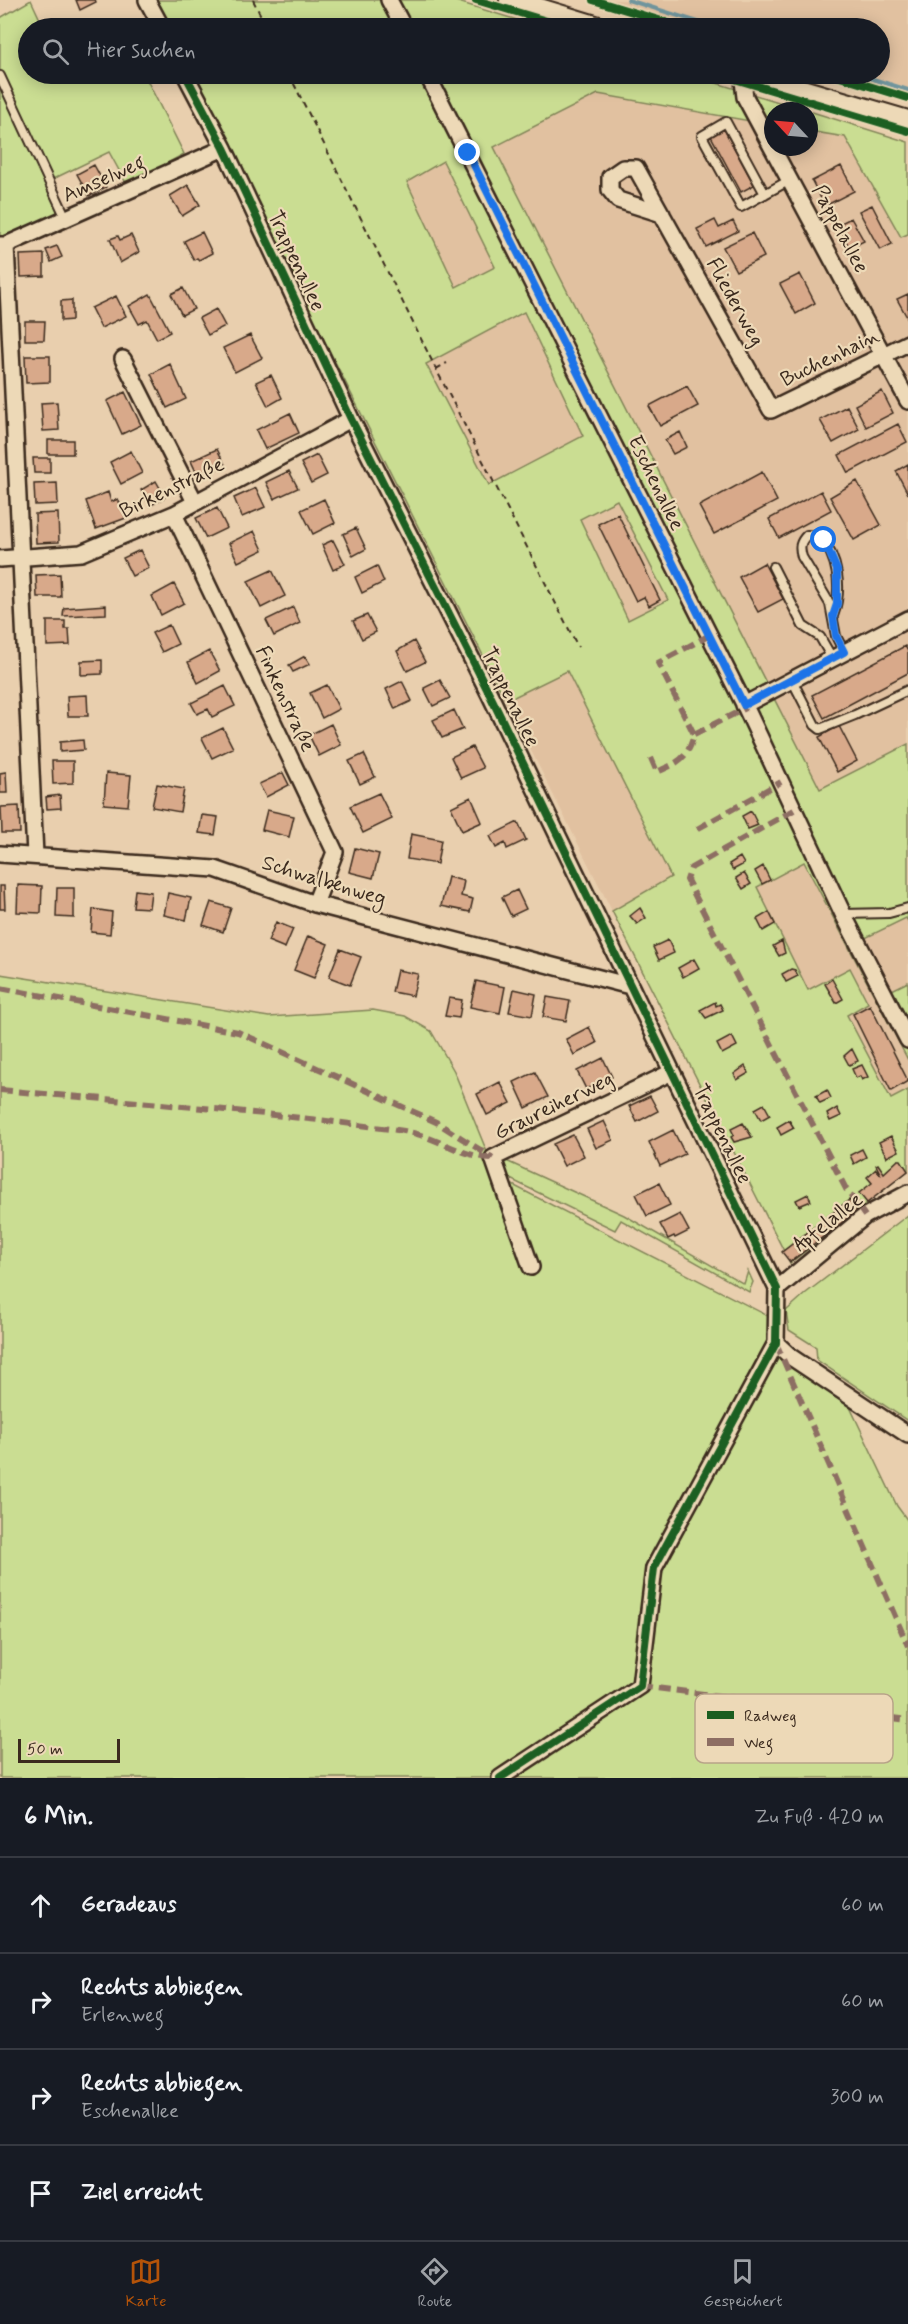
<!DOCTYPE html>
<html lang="de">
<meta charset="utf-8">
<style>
:root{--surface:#171b24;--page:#242831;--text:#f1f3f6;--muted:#9ea1a6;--line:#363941;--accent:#b45309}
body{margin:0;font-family:Mynerve,sans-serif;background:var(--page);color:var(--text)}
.compass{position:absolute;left:764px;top:102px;width:54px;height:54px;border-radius:50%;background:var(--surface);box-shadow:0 3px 15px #0003;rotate:296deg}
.scale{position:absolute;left:18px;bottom:15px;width:102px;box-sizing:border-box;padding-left:6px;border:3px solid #3b2a1e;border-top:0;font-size:16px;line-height:21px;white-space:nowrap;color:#3b2a1e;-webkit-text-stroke:4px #edd9b7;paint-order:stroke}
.stop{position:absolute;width:18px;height:18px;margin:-14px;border:4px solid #1a73e8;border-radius:50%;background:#fff}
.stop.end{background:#1a73e8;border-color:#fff;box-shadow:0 2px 6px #0008}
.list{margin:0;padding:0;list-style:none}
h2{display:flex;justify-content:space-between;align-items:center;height:78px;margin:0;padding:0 24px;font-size:26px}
h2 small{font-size:20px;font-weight:400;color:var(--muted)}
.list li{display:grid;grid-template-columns:39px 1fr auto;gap:18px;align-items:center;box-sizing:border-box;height:96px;padding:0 24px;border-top:2px solid var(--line)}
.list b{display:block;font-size:22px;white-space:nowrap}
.list p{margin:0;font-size:20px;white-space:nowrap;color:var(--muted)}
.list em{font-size:20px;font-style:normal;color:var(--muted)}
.icon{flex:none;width:33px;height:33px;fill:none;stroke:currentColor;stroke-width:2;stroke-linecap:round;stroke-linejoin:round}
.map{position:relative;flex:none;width:908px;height:1778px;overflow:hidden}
.search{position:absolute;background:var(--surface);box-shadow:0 3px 15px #0003;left:18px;right:18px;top:18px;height:66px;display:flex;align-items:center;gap:15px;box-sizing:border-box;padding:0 21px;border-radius:33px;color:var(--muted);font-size:22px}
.sheet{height:462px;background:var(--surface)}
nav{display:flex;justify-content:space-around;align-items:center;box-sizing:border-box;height:84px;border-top:2px solid var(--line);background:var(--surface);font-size:16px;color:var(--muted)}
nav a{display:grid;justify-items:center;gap:3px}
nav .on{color:var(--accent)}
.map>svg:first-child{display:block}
.built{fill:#e1c1a0}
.green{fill:#cadd92;stroke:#828458;stroke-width:1.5;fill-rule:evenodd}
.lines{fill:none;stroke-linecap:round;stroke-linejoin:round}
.stream{stroke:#6f959d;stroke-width:4}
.building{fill:#d8a98a;stroke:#3b2a1e;stroke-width:1.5}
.service-casing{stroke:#3b2a1e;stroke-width:12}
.minor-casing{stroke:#3b2a1e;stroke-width:20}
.secondary-casing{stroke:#3b2a1e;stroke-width:24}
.path{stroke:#3b2a1e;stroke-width:2;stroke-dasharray:6 4.5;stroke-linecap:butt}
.service{stroke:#edd9b7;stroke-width:8}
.minor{stroke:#edd9b7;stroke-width:15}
.secondary{stroke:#edd9b7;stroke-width:20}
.quiet{stroke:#8d6e63;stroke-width:6;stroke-dasharray:12 6;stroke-linecap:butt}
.cycleway-casing{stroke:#edd9b7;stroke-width:11}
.cycleway{stroke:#1b5e20;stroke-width:8}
.route{stroke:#1a73e8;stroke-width:8}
.labels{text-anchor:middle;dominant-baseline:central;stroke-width:4.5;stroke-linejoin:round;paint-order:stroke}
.street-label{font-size:21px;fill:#3b2a1e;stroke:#edd9b7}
.key{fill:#edd9b7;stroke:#b8a489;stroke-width:1.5}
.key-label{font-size:16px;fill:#3b2a1e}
</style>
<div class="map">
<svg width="908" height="1778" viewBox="0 0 908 1778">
<rect width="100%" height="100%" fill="#e9cfae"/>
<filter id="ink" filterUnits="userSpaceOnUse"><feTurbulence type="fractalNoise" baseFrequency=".0167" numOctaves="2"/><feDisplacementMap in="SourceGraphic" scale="12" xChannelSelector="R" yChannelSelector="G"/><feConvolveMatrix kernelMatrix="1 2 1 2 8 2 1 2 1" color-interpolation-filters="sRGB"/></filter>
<g filter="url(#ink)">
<path class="built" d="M611 0H908V94L841 74H880V28H700Z
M598 94 773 125V147H809V131L845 137 901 237 908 234V743L820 790 494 147Z
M443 161 495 267 455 287 407 181Z
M524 312 583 436 489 485 426 364Z
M617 499 668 601 628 620 580 519Z
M567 670 671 878 612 911 506 701Z
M804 861 908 1060V1090L891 1099 847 1015 868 1003 850 969 808 990 757 887Z
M906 918 908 921V982L892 990 865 938Z"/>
<path class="green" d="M31 0 44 28H28V74H144L184 154 127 185 109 152 53 179 66 214 16 235 0 237V18Z
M153 0H452L543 28H167Z
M190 74H687L808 111H773V125L598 94 494 147 820 789 908 744V921L906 918 865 938 892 990 908 982V1060L804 862 757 887 808 990 850 968 868 1003 847 1015 891 1099 908 1090V1171L790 1263 612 911 671 877 567 671 506 701ZM443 161 495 267 456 287 407 182ZM524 312 583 436 489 485 426 364ZM617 500 668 600 628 620 580 519Z
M809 111 908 142V234L901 237 845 137 809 131Z
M0 974 269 1017 373 1010 405 1016 431 1031 454 1071 498 1179 529 1275 536 1273 505 1181 772 1318 778 1354 849 1405 897 1506 908 1521V1778H0Z
M502 1159 624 1215 744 1284 748 1271 753 1282 749 1292 621 1220 615 1230 506 1177Z
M908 1215V1421L817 1360 816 1347 789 1330 786 1311 806 1293Z"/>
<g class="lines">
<path class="stream" d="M628 0 717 28
M857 74 908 90"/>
</g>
<path class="building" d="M76 0H95L96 2 80 10Z
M724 129 754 185 741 192 711 136Z
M94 165 106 187 89 196 77 174Z
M841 166 854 191 825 206 812 181Z
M188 185 200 205 182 216 170 196Z
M872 205 892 244 880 250 859 211Z
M851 218 864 241 850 248 837 225Z
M715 220 719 228 733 221 738 231 706 247 697 229Z
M202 232 212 253 199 260 197 258 194 260 184 241Z
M752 233 764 257 736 271 723 247Z
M131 235 139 252 120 263 110 239 118 236 120 240Z
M57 246 62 257 51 262 46 250Z
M44 254V276L21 277 20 255Z
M800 274 815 303 796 314 780 284Z
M183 288 194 309 182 315 171 294Z
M150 294 170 332 157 339 147 320 139 324 129 306Z
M908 294V319L897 299Z
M116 296 126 316 101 328 91 308Z
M72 300V320L61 321V301Z
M216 309 225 326 208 335 199 318Z
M25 321H45L44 340H25Z
M250 335 262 358 235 372 223 348Z
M25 356H50V382L26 383Z
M170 364 186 399 167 408 151 374Z
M271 375 282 398 268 406 256 382Z
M687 386 698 406 660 426 649 406Z
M882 391 893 413 866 427 855 405Z
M125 392 141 425 122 434 107 401Z
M57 402 59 430 43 431 41 403Z
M847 406 859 429 833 443 820 420Z
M290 413 299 433 265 449 256 430Z
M898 424 907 442 848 473 839 455Z
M680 432 687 447 673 454 665 440Z
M48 440H73V454H48Z
M217 449 225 465 199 478 191 461Z
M131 451 142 473 121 484 110 462Z
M317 455 327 475 311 483 301 463Z
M33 458H50V473H34Z
M908 464V494L896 471Z
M289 471 298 488 274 499 266 482Z
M762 472 777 501 714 534 699 506Z
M156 481 165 497 150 506 141 490Z
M857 481 881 525 854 540 830 497Z
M57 483 58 504 35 505 34 484Z
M256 488 265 507 242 517 234 498Z
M821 491 831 510 779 538 769 519Z
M108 492 111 502 118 499 126 518 96 529 86 501Z
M324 499 335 523 313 534 301 510Z
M217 508 227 528 206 538 196 518Z
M58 513 59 542 36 543 35 514Z
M618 514 660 600 649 606 644 597 636 601 598 524Z
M356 528 366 549 353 556 343 534Z
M254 531 263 550 238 562 229 543Z
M333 540 345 564 333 570 322 545Z
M140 550 149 568 132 576 123 558Z
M764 563 783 599 758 612 739 577Z
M377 566 384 582 362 593 355 577Z
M272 570 285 596 261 608 248 581Z
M60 574 61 597H37L36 575Z
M174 584 184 603 161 615 152 596Z
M106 605V614L63 616 64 608Z
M293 607 300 623 274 636 266 620Z
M367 615 376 632 362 639 353 621Z
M47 621H65V629H69L70 645 47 646Z
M169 625 178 644 162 652 152 633Z
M414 641 425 662 407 671 397 651Z
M905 646 908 651V673L824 718 812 695Z
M209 651 220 671 198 683 188 662Z
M305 656 310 664 293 672 289 665Z
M102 660V674L81 675V661Z
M440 680 450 698 433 706 424 688Z
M402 681 412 701 395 709 386 689Z
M327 685 339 709 322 718 310 693Z
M225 686 235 706 212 717 208 709 197 714 191 703Z
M87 695 88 716H68L67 696Z
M454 710 463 729 442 738 433 720Z
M331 724 341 745 319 756 309 735Z
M839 726 857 761 837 772 819 737Z
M223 728 233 748 212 758 202 738Z
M83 740 84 750 60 752V742Z
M472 747 483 768 461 778 451 757Z
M364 754 375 777 360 784 349 761Z
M52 761H73V783L53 784Z
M6 772 7 793H0V773Z
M106 773 131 775 128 806 104 804Z
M283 773 289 785 266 797 259 784Z
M157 784 184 789 180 812 152 807Z
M379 793 392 819 363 833 350 806Z
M60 795 61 808 47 809 46 797Z
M471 797 482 822 462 831 451 807Z
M19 806 20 833H2L1 807Z
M267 810 294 816 289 837 262 830Z
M751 811 758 825 748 829 742 816Z
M202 815 218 817 215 835 199 833Z
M518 822 526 840 507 849 505 843 496 848 490 836Z
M411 834 441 840 437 864 407 859Z
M355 848 379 854 373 878 349 872Z
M740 857 744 864 733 870 729 864Z
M763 866 770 880 762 884 755 871Z
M744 873 751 884 743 889 736 878Z
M448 877 464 881 461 896 473 899 470 912 441 906Z
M18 885 42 886 41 913 17 912Z
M0 886H4L5 909H0Z
M57 888H74V918L56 917Z
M135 890 151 892 149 908 133 907Z
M517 890 526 909 511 916 502 897Z
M168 893 191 898 186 920 164 915Z
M211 902 231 908 223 932 203 925Z
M640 908 646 918 637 924 630 916Z
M93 909 112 912 110 934 91 932Z
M769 912 775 924 763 931 757 919Z
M276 922 293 929 285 948 268 941Z
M308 936 328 944 314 978 294 970Z
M668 940 674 953 659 960 653 947Z
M782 941 785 953 779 956 773 946Z
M340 949 361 957 350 985 329 977Z
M694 959 699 968 683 977 678 968Z
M791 969 795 970 798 976 786 982 782 974Z
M397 970 418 974 413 996 392 992Z
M832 979 843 999 836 1003 825 984Z
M476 981 505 987 500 1013 470 1007Z
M514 989 536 994 532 1016 509 1012Z
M547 997 570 1001 566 1021 543 1017Z
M449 998 462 1000 459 1018 445 1016Z
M715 1002 716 1006 720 1004 723 1010 706 1018 700 1010Z
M870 1005 908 1081 891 1091 853 1014Z
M589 1027 597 1043 574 1055 566 1039Z
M732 1036 737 1046 722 1054 717 1044Z
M852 1049 858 1061 849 1065 844 1056Z
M603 1058 612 1077 586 1089 577 1071Z
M862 1065 868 1077 862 1080 860 1076 856 1078 852 1069Z
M745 1066 749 1073 737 1080 734 1074Z
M535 1072 548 1097 526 1108 514 1082Z
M500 1082 511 1103 487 1115 477 1094Z
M827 1090 831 1098 820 1103 816 1096Z
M650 1096 658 1111 637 1122 629 1106Z
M764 1104 770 1115 761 1120 755 1109Z
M837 1108 841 1116 830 1121 827 1114Z
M789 1120 794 1128 781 1135 777 1127Z
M604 1121 613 1140 596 1148 587 1129Z
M743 1123 752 1137 734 1142 731 1137 734 1135 731 1129Z
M673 1130 685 1154 660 1166 649 1142Z
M573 1135 584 1156 564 1166 553 1144Z
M891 1136 899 1151 887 1157 879 1142Z
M862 1149 866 1157 854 1164 850 1155Z
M898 1160H901L908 1171 867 1203 859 1193 872 1183 867 1177 876 1169 881 1175 876 1165 878 1164 884 1173Z
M659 1183 670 1205 647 1216 636 1194Z
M808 1194 811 1201 799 1206 796 1200Z
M849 1200 857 1211 790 1262 782 1252Z
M680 1214 689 1231 675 1238 674 1236 668 1239 660 1224Z"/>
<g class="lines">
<defs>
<path id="service" d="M0 76 66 218
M765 194 726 122 702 136 741 207 790 180
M773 567 803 626 820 637 832 658
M833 616C843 589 838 558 820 536L807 535C800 542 799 547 802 557L830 604 836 636 844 652
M792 680 815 725 820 729 855 715 908 690
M843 914 889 913 908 908"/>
<path id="minor" d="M147 0 162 28
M389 0 404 28
M185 74 224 148 351 419 489 693 777 1289 776 1343 654 1568 640 1686 500 1778
M427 74 746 708 843 914 908 1040
M745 74 743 81 745 97 908 401
M662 214 618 200 610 190V177L623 168H636L771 410 908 343
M0 245H6L224 148
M6 245 35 855
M123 359 195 502
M174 514 335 852 315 904
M0 559 81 553 174 514 351 419
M744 705 908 619
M0 854 215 869 315 904 630 986
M531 1267 493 1158 672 1072
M777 1289 865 1216 908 1193
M776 1343 791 1357 908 1435"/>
<path id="secondary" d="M510 0 602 28
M748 74 908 121"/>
</defs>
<use href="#service" class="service-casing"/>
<use href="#minor" class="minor-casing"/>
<use href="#secondary" class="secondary-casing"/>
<path class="path" d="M253 0 267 28
M289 74 436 369 578 647
M436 369 447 363"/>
<use href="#service" class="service"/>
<use href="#minor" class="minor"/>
<use href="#secondary" class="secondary"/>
<path class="quiet" d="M694 734 746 708
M651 758 657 772C679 762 688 759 694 734L658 663 708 636
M794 810 691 868 687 880 846 1189 865 1216
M697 829 781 782
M0 988 238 1032 436 1122 493 1158
M0 1090C135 1102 270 1112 404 1131 435 1136 460 1156 491 1158
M776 1343 908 1646
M640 1686 908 1720"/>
<defs>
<path id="cycleway" d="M476 0 570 28
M593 0 685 28
M185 74 224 148 351 419 489 693 777 1289 776 1343 654 1568 640 1686 500 1778
M718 74 908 131
M830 74 908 98"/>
</defs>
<use href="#cycleway" class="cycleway-casing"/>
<use href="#cycleway" class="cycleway"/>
</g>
</g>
<g class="lines" filter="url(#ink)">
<path class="route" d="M468 153 744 705 844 652 836 636 833 616 837 604V570L824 540"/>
</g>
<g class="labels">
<g class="street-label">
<text transform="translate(104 179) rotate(-24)">Amselweg</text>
<text transform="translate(840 229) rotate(62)">Pappelallee</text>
<text transform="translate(296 261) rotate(65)">Trappenallee</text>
<text transform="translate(735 302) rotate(61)">Fliederweg</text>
<text transform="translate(830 358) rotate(-26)">Buchenhain</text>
<text transform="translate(656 483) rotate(64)">Eschenallee</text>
<text transform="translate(172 488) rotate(-26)">Birkenstraße</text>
<text transform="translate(510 697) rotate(64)">Trappenallee</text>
<text transform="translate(285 699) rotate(65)">Finkenstraße</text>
<text transform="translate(324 881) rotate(17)">Schwalbenweg</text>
<text transform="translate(554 1106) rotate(-26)">Graureiherweg</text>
<text transform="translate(722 1134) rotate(64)">Trappenallee</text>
<text transform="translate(828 1222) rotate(-38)">Apfelallee</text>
</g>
</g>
<rect x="695" y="1694" width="198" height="69" rx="9" class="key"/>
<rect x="707" y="1711" width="27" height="8" fill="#1b5e20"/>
<rect x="707" y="1738" width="27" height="8" fill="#8d6e63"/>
<g class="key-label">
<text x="744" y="1721">Radweg</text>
<text x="744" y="1748">Weg</text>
</g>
</svg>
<svg class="compass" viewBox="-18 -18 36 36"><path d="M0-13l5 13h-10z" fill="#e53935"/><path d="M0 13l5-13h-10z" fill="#9ea1a6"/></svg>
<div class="scale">50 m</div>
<div class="stop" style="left:824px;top:540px"></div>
<div class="stop end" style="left:468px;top:153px"></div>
<div class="search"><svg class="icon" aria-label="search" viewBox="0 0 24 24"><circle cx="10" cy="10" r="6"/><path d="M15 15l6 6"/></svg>Hier suchen</div>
</div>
<section class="sheet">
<h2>6 Min.<small>Zu Fuß · 420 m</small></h2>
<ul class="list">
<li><svg class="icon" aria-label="ahead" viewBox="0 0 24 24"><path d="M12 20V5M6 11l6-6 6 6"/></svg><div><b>Geradeaus</b></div><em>60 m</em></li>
<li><svg class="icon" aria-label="right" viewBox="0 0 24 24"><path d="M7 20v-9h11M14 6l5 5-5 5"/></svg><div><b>Rechts abbiegen</b><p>Erlenweg</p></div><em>60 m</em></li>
<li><svg class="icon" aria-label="right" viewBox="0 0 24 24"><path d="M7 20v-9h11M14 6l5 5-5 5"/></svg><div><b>Rechts abbiegen</b><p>Eschenallee</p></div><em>300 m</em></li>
<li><svg class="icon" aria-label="arrive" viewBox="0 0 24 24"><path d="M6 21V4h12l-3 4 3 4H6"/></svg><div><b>Ziel erreicht</b></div></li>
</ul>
</section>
<nav>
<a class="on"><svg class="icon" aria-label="map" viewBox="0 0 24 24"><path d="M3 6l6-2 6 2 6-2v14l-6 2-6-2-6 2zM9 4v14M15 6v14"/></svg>Karte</a>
<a><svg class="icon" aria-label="directions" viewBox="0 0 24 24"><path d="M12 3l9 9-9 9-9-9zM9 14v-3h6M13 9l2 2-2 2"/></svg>Route</a>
<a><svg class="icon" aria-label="saved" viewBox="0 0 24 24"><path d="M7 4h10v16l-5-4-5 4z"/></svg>Gespeichert</a>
</nav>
